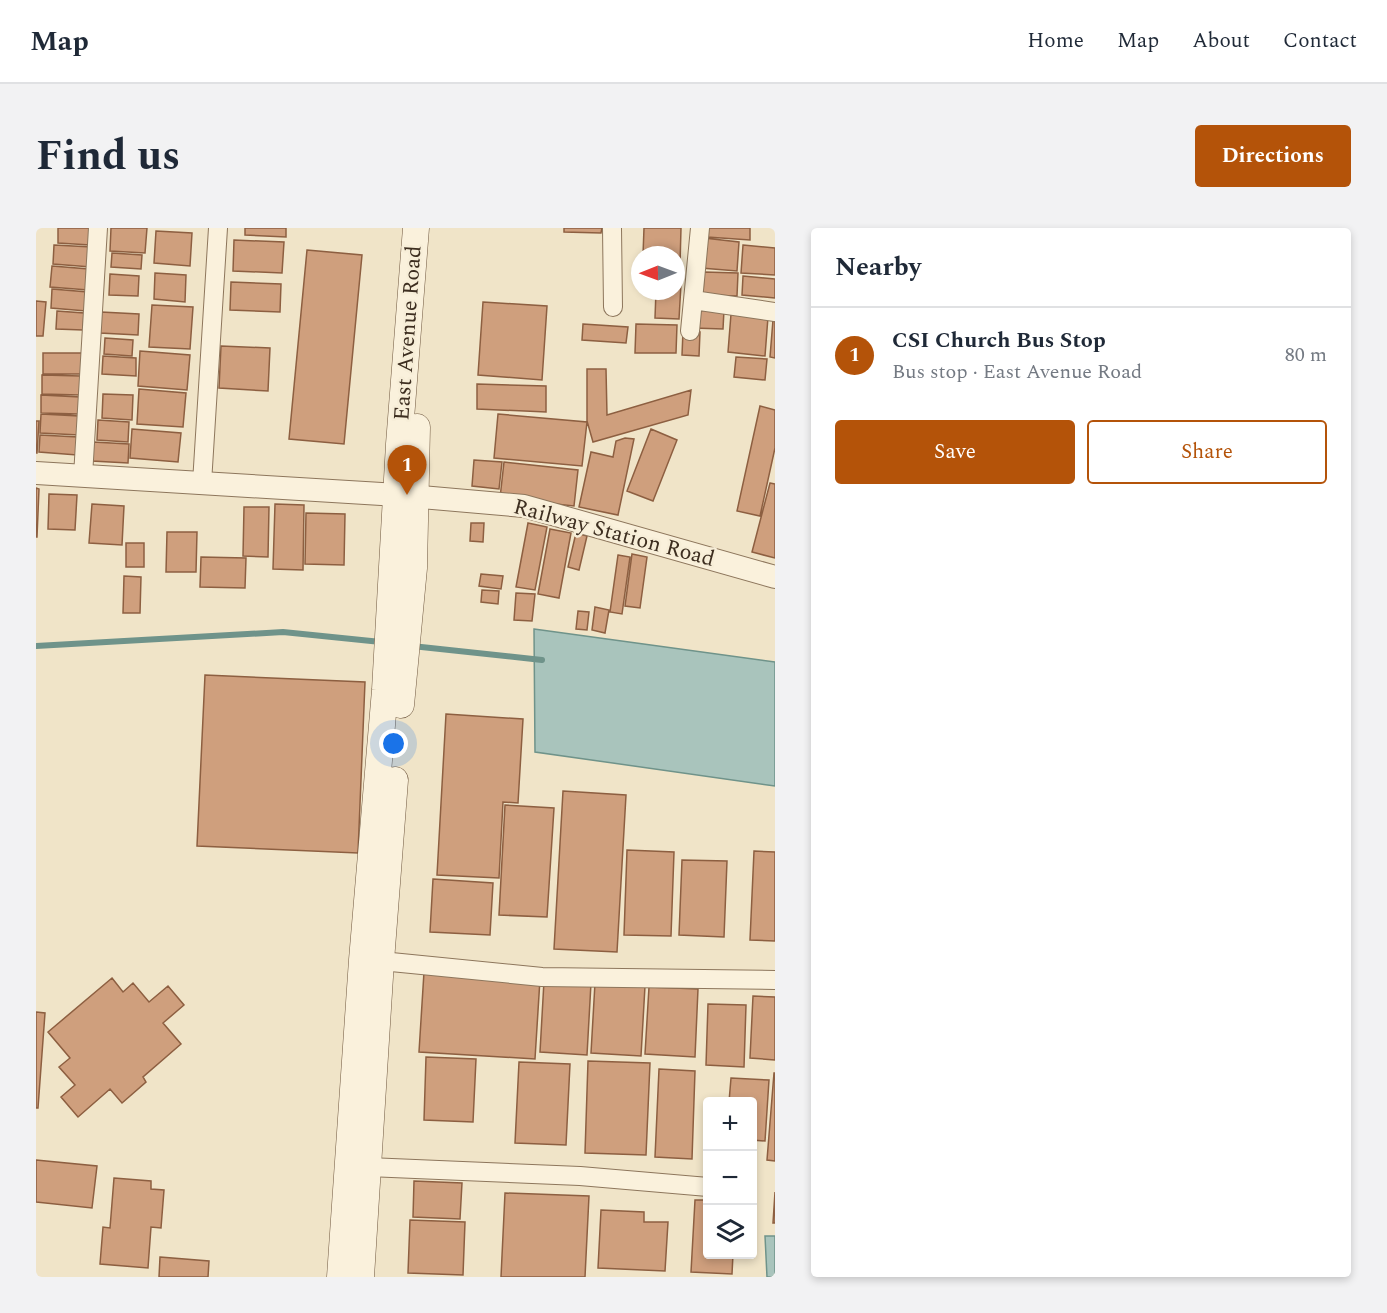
<!DOCTYPE html>
<meta charset="utf-8">
<style>
:root{--surface:#fff;--page:#f2f2f3;--text:#1f2937;--muted:#747a83;--line:#e0e1e3;--accent:#b45309}
body{margin:0;font-family:Spectral,serif;background:var(--page);color:var(--text)}
.controls{position:absolute;right:18px;bottom:18px;display:grid;overflow:hidden;border-radius:6px;box-shadow:0 3px 9px #0003}
.controls button{width:54px;height:54px;display:grid;place-items:center;padding:0;border:0;border-bottom:2px solid var(--line);background:var(--surface);color:var(--text);font:30px sans-serif}
.compass{position:absolute;left:595px;top:18px;width:54px;height:54px;border-radius:50%;background:var(--surface);box-shadow:0 3px 9px #0003;rotate:269deg}
.you{position:absolute;left:358px;top:516px;width:21px;height:21px;margin:-15px;border:4px solid #fff;border-radius:50%;background:#1a73e8;box-shadow:0 0 0 9px #1a73e833}
.badge{display:grid;place-items:center;width:39px;height:39px;border-radius:50%;background:var(--accent);color:#fff;font-size:20px;font-weight:700}
.pin{position:absolute;translate:-50% -50px;filter:drop-shadow(0 2px 3px #0008)}
.pin::after{content:'';position:absolute;top:32px;width:21px;height:18px;background:inherit;clip-path:polygon(0 0,100% 0,50% 100%)}
.list{margin:0;padding:0;list-style:none}
h2{display:flex;justify-content:space-between;align-items:center;height:78px;margin:0;padding:0 24px;font-size:26px}
h2 small{font-size:20px;font-weight:400;color:var(--muted)}
.list li{display:grid;grid-template-columns:39px 1fr auto;gap:18px;align-items:center;box-sizing:border-box;height:96px;padding:0 24px;border-top:2px solid var(--line)}
.list b{display:block;font-size:22px;white-space:nowrap}
.list p{margin:0;font-size:20px;white-space:nowrap;color:var(--muted)}
.list em{font-size:20px;font-style:normal;color:var(--muted)}
.actions{display:flex;gap:12px;padding:18px 24px}
.actions a{flex:1;padding:14px 0;border:2px solid var(--accent);border-radius:6px;text-align:center;font-size:21px;color:var(--accent)}
.actions .main{background:var(--accent);color:#fff}
.icon{flex:none;width:33px;height:33px;fill:none;stroke:currentColor;stroke-width:2;stroke-linecap:round;stroke-linejoin:round}
.map{position:relative;flex:none;width:739px;height:1049px;overflow:hidden;border-radius:6px}
header{display:flex;align-items:center;gap:36px;box-sizing:border-box;height:84px;padding:0 30px;background:var(--surface);border-bottom:2px solid var(--line)}
header strong{font-size:28px}
nav{display:flex;gap:33px;margin-inline-start:auto;font-size:21px}
.intro{display:flex;align-items:center;justify-content:space-between;box-sizing:border-box;height:144px;padding:0 36px}
h1{margin:0;font-size:42px}
.button{padding:15px 27px;border-radius:6px;background:var(--accent);color:#fff;font-size:21px;font-weight:700}
main{display:flex;gap:36px;padding:0 36px}
aside{flex:1;background:var(--surface);border-radius:6px;box-shadow:0 3px 9px #0003}
.map>svg:first-child{display:block}
.water{fill:#a9c4bc;stroke:#6f938a;stroke-width:1.5}
.lines{fill:none;stroke-linecap:round;stroke-linejoin:round}
.stream{stroke:#6f938a;stroke-width:6}
.building{fill:#cf9f7d;stroke:#8d5f41;stroke-width:1.5}
.minor-casing{stroke:#8d765c;stroke-width:20}
.tertiary-casing{stroke:#8d765c;stroke-width:24}
.secondary-casing{stroke:#6f573f;stroke-width:27}
.minor{stroke:#faf1dc;stroke-width:18}
.tertiary{stroke:#faf1dc;stroke-width:22}
.secondary{stroke:#faf1dc;stroke-width:26}
.labels{text-anchor:middle;dominant-baseline:central;stroke-width:5;stroke-linejoin:round;paint-order:stroke}
.street-label{font-size:22px;fill:#3d2e20;stroke:#f7eed8}
</style>
<header>
<strong>Map</strong>
<nav><a>Home</a><a>Map</a><a>About</a><a>Contact</a></nav>
</header>
<div class="intro"><h1>Find us</h1><a class="button">Directions</a></div>
<main>
<div class="map">
<svg width="739" height="1049" viewBox="0 0 739 1049">
<rect width="100%" height="100%" fill="#f0e4c8"/>
<path class="water" d="M498 401 739 434V558L499 524Z
M729 1008H739V1049H731Z"/>
<g class="lines">
<path class="stream" d="M0 418 247 404 345 414
M376 418 506 432"/>
</g>
<path class="building" d="M22 0H55L54 17 22 15Z
M75 0H111L109 25 74 23Z
M209 0H250V9L209 7Z
M528 0H566L565 5 528 4Z
M608 0H645L644 37H640V27H607Z
M671 0H714V12L671 9Z
M120 3 156 5 154 38 118 35Z
M668 10 703 14 701 43 665 40Z
M198 12 248 14 246 45 197 43Z
M18 17 56 19 55 39 17 36Z
M707 17 739 20V47L705 45Z
M271 22 326 27 308 216 253 211Z
M76 25 106 27 105 41 75 39Z
M16 38 53 41 52 62 14 59Z
M668 44 702 45 701 68 667 67Z
M119 45 150 47 149 74 118 71Z
M74 46 103 48 102 68 73 67Z
M707 48 739 51V70L706 67Z
M195 54 245 56 244 84 194 82Z
M640 56H645L643 91 619 90 620 63H640Z
M16 61 52 64 50 83 15 80Z
M0 73 10 74 7 108H0Z
M447 74 511 78 506 152 442 147Z
M116 77 157 79 154 121 113 119Z
M658 82H688L687 101 657 100Z
M21 83 48 85 47 102 20 101Z
M65 84 103 86 102 107 64 105Z
M695 86 732 89 729 128 692 124Z
M737 92H739V130L734 129Z
M547 96 592 99 590 115 546 112Z
M600 96 641 97 640 125H599Z
M647 103 664 104 663 128 646 127Z
M69 110 97 112 96 128 68 126Z
M185 118 234 120 232 163 183 160Z
M104 123 154 127 151 162 102 158Z
M7 125H46V146H7Z
M67 128 100 130V148L66 146Z
M700 129 731 131 729 152 698 149Z
M551 141H570L571 187 655 162 652 187 557 214 551 193Z
M6 147 45 148 44 167 6 166Z
M441 156 510 158V184L441 181Z
M103 161 150 165 147 199 101 196Z
M67 166 97 167 96 192 66 190Z
M5 167 44 169 43 186 5 185Z
M724 178 739 182V220L724 288 701 283Z
M5 186 43 188V207L4 205Z
M462 186 551 194 546 238 458 230Z
M62 192 93 194 92 214 61 212Z
M0 193H3L1 225H0Z
M96 201 145 205 142 234 94 230Z
M615 201 641 212 617 273 591 263Z
M4 207 42 209 41 227 3 224Z
M589 210 598 211 582 287 543 279 555 224 577 229 580 213Z
M57 214 93 216 92 235 56 233Z
M438 232 466 234 463 261 436 258Z
M468 234 542 242 538 278 464 270Z
M734 255 739 256V330L716 324Z
M0 260 3 261 1 309H0Z
M13 266 41 267 39 302 12 301Z
M56 276 88 278 86 317 53 315Z
M239 276 268 277 267 342 237 341Z
M208 279H233L232 329 207 328Z
M270 285 309 286 308 337 269 336Z
M435 295H448L447 314 434 313Z
M492 295 511 299 499 362 480 359Z
M514 301 535 305 523 370 502 366Z
M131 304H161L160 344H130Z
M540 305 551 308 543 342 532 339Z
M90 315H108V339H90Z
M596 326 611 329 604 380 589 378Z
M582 327 594 329 586 386 574 384Z
M165 329 210 330 209 360 164 359Z
M445 346 467 348 465 361 443 358Z
M88 348 105 349 104 385H87Z
M446 362 463 363 462 376 445 374Z
M480 365 499 366 496 393 478 392Z
M559 379 573 382 569 405 556 402Z
M542 383 553 384 551 402 540 401Z
M169 447 329 454 322 625 161 618Z
M410 486 487 491 482 575 467 574 463 650 401 647Z
M527 563 590 567 581 724 518 721Z
M469 577 518 580 511 689 463 687Z
M591 622 638 624 635 708 588 707Z
M718 623 739 624V713L714 712Z
M646 632 691 633 688 709 643 707Z
M397 651 457 655 454 707 394 704Z
M388 744 504 751 499 831 383 824Z
M76 750 87 764 97 755 113 774 132 758 148 777 127 795 145 816 107 849 110 854 86 875 74 861 42 889 25 869 39 857 23 839 34 830 12 804Z
M508 753 555 755 551 827 504 824Z
M559 755 609 758 605 828 555 825Z
M613 759 662 761 659 829 609 826Z
M717 768 739 769V832L714 830Z
M672 776 710 777 708 839 670 837Z
M0 784 9 785 2 880H0Z
M390 829 440 831 437 894 388 892Z
M552 833 614 835 610 927 549 925Z
M483 834 534 836 530 917 479 915Z
M623 841 659 843 656 931 619 929Z
M738 845H739V933L731 932Z
M695 850 733 852 729 913 716 912V874H693Z
M0 932 61 938 56 980 0 974Z
M78 950 115 953V961L128 962 125 1000 115 999 112 1040 64 1036 67 999 74 1000Z
M378 953 426 955 424 991 377 989Z
M739 964V995H737Z
M469 965 553 968 549 1049H465Z
M659 972H672V1026H697L696 1046 655 1044Z
M565 982 608 984V994H632L629 1043 562 1040Z
M374 992 429 994 427 1047 372 1045Z
M124 1029 173 1033 172 1049H123Z"/>
<g class="lines">
<defs>
<path id="minor" d="M576 0 577 79
M657 72 739 84
M654 103 664 0
M47 248 62 0
M166 255 182 0
M345 733 506 749 739 752
M332 939 544 948 672 959"/>
<path id="tertiary" d="M0 245 362 267 488 278 739 349"/>
<path id="secondary" d="M365 477 378 340 381 199
M304 1049 326 732 349 462 363 216 380 0
M325 1049 345 733 359 552"/>
</defs>
<use href="#minor" class="minor-casing"/>
<use href="#tertiary" class="tertiary-casing"/>
<use href="#secondary" class="secondary-casing"/>
<use href="#minor" class="minor"/>
<use href="#tertiary" class="tertiary"/>
<use href="#secondary" class="secondary"/>
</g>
<g class="labels">
<g class="street-label">
<text transform="translate(372 105) rotate(-86)">East Avenue Road</text>
<text transform="translate(578 305) rotate(15)">Railway Station Road</text>
</g>
</g>
</svg>
<div class="controls">
<button>+</button>
<button>−</button>
<button><svg class="icon" aria-label="layers" viewBox="0 0 24 24"><path d="M12 4l9 5-9 5-9-5zM3 14l9 5 9-5"/></svg></button>
</div>
<svg class="compass" viewBox="-18 -18 36 36"><path d="M0-13l5 13h-10z" fill="#e53935"/><path d="M0 13l5-13h-10z" fill="#747a83"/></svg>
<div class="you"></div>
<div class="pin badge" style="left:371px;top:267px">1</div>
</div>
<aside>
<h2>Nearby<small></small></h2>
<ul class="list">
<li><span class="badge">1</span><div><b>CSI Church Bus Stop</b><p>Bus stop · East Avenue Road</p></div><em>80 m</em></li>
</ul>
<div class="actions"><a class="main">Save</a><a>Share</a></div>
</aside>
</main>
